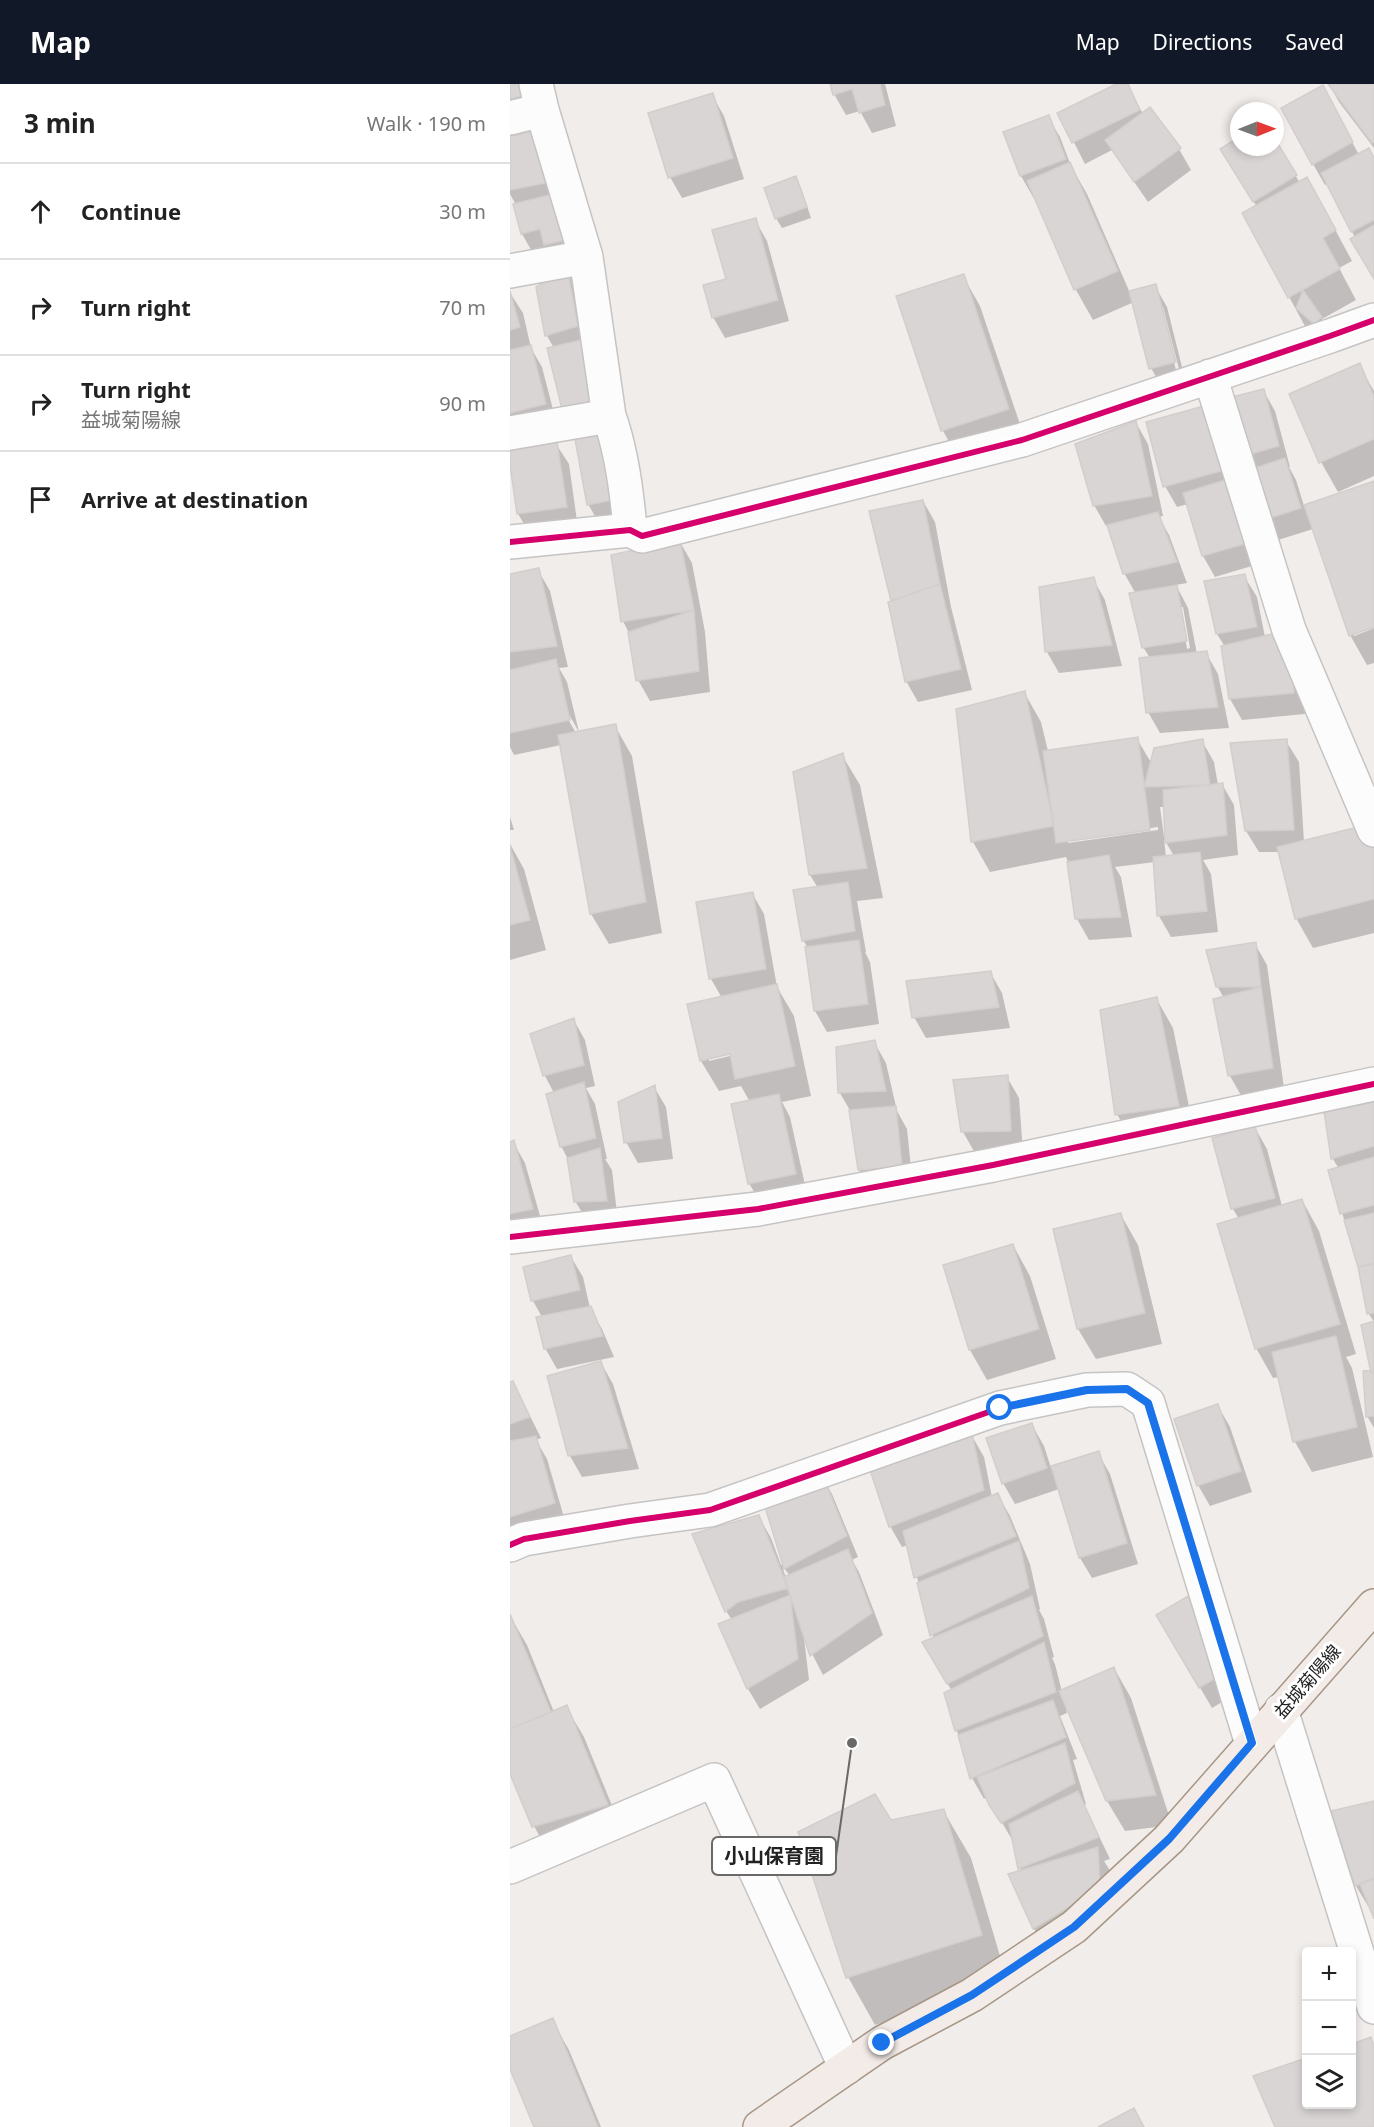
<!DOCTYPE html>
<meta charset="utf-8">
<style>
:root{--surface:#fff;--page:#f6f6f6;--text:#222;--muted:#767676;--line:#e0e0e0;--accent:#111827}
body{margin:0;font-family:"Noto Sans","Noto Sans JP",sans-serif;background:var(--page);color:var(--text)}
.controls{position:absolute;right:18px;bottom:18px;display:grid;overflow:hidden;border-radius:6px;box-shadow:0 3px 9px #0003}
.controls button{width:54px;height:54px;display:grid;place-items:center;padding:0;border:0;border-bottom:2px solid var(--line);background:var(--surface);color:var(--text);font:30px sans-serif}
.compass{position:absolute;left:720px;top:18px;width:54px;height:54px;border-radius:50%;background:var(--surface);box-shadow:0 3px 9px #0003;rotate:89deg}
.stop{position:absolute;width:18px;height:18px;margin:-14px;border:4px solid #1a73e8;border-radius:50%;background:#fff}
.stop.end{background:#1a73e8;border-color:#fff;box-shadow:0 2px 6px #0008}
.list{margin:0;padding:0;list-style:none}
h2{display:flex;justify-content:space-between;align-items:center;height:78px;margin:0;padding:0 24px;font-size:26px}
h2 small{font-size:20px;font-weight:400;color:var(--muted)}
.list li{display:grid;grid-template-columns:39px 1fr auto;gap:18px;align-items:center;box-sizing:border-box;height:96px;padding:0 24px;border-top:2px solid var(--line)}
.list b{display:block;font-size:22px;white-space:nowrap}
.list p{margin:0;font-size:20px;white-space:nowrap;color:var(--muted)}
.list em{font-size:20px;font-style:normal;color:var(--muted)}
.icon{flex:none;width:33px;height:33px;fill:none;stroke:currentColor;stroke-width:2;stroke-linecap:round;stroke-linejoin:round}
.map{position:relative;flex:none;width:864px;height:2043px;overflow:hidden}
header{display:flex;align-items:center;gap:36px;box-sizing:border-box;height:84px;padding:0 30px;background:var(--accent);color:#fff}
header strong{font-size:28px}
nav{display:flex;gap:33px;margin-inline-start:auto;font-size:21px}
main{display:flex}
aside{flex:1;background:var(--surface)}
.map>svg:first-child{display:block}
.shadow{fill:#0003;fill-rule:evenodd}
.building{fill:#d8d5d4;stroke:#d3cecc;stroke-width:1.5}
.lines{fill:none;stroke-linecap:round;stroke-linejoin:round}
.minor-casing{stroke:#c6c4c3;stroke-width:36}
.major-casing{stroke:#a79686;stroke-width:36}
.minor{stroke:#fdfcfc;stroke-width:33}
.major{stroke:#f3ebe7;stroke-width:33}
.cycleway-casing{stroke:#fff;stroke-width:10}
.cycleway{stroke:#d6006c;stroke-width:6}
.route{stroke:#1a73e8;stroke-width:8}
.labels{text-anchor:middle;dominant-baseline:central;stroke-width:6;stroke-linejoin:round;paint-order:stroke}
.street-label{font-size:18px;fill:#222;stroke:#fff}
.leader{fill:none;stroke:#6a6968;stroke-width:2}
.callout-dot{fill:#6a6968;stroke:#fff;stroke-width:2}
.callout{fill:#fff;stroke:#6a6968;stroke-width:2}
.callout-label{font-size:20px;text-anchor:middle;font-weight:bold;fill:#222}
</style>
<header>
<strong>Map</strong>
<nav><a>Map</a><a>Directions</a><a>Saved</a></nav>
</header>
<main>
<aside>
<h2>3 min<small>Walk · 190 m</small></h2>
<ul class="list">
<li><svg class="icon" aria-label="ahead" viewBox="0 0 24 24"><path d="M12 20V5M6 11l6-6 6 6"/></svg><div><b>Continue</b></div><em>30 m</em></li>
<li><svg class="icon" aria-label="right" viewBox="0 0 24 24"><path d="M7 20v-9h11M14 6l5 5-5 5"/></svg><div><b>Turn right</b></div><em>70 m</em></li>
<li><svg class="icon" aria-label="right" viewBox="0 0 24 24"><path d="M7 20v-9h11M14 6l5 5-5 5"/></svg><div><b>Turn right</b><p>益城菊陽線</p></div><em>90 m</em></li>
<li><svg class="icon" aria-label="arrive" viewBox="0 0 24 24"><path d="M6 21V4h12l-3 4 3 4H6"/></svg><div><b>Arrive at destination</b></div></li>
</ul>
</aside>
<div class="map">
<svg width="864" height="2043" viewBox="0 0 864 2043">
<rect width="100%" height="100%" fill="#f0edeb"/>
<path class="shadow" d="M0 0H23L0 49Z
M321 0H375L386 42 362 49 350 27 336 31 324 10Z
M610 0H617L633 30 640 25 669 65 681 86 638 118 602 66 575 80 549 29Z
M819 0H864V64L829 18Z
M202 11 214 32 234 95 172 114 160 93Z
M824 24 849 71 864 76V192L818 99 815 101 803 80Z
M538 33 550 53 561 82 577 110 620 209 645 202 657 223 676 299 653 305 641 284 624 218 583 236 566 206 525 112 523 113 511 92 495 49ZM650 223H653L669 285 666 286Z
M31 48 66 177 24 171 12 150 6 121 0 110V53Z
M729 55V63H765V58L790 99 814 125 842 177 829 184 846 216 812 235 817 244H796L734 130 747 123 724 86Z
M285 94 291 104 301 134 272 144 266 134Z
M245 136 257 157 279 237 215 254 203 233 217 196Z
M56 186 68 207 102 341 44 264 37 252 28 204Z
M453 192 470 222 515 355 450 377 433 347 388 213Z
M0 209 13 229 21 264 32 283 47 341 0 353Z
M849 281 864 307V392L828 408 811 378Z
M753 306 765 327 780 383H779L786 396 794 422 864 398V541L844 548V552L864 544V579L857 581 840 551 803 445 765 457 731 372Z
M704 321 755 478 705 493 693 472 678 420 667 423 655 402Z
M626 339 638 360 653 432 649 433 659 451 677 499 666 501 678 524 687 570 696 569 708 590 719 644 650 649 638 628 640 574 633 563 626 510 614 489 598 442H596L584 421ZM670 523H673L680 564 677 565Z
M66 356 128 434 90 441 78 420Z
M46 360 59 380 68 444 21 451 8 430 0 366Z
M413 417 425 438 441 523 462 606 408 618 396 597 383 518Z
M170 458 182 479 195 548 200 608 140 617 128 596 119 549 113 537Z
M28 486 40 507 58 583 49 584 57 598 69 648 58 629 55 630 66 649 105 642 122 672 152 849 99 860 81 830 51 661 4 671 0 663V491Z
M734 492 747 513 755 553 790 569 795 630 732 636 720 615 713 563H715L707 550Z
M583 495 595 516 612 582 549 589 537 568 531 505Z
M514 608 531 638 538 667 627 655 642 680 692 657 704 678 708 701 712 700 724 721 728 771 693 776 701 790 708 848 661 853 649 832 645 778 605 783 611 793 622 853 579 856 567 835 558 778 556 773 480 788 463 758ZM650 723H655L656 753H654ZM648 743V746L558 759V756ZM654 755 664 772 656 773Z
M776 657 789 678 794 758 864 741V849L803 864 786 834 770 768H749L736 747Z
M332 671 350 701 373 814 347 817 356 868H355L360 878 369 940 317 948 305 927 298 864 293 856 308 804 300 791 285 689Z
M0 733 4 746H0Z
M0 760 14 785 36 866 0 876Z
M242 809 254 830 267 903 284 932 301 1012 272 1018 280 1033 297 1110 251 1120 239 1099 240 1018 231 1002 209 1007 191 977 179 921 212 914 201 895ZM227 967 228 970 199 977V974Z
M745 860 757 881 774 1004 732 1013 720 992 714 914 707 902Z
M480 888 492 909 500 944 416 954 404 933Z
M646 914 663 944 685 1052 624 1060 607 1030Z
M63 935 75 956 85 1002 76 1004 85 1020 97 1075H95L102 1086 108 1138H78L65 1117 59 1077 51 1062 44 1009 35 992 22 951Z
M364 958 376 979 387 1027 397 1045 403 1103 361 1107 349 1086 341 1028 330 1009 327 964Z
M497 993 509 1014 513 1068 465 1069 453 1048Z
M144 1003 156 1023 163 1075 128 1079 116 1058Z
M864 1019V1344L857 1332 863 1288 864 1238 859 1230 849 1183 819 1087 829 1085 823 1075 816 1028Z
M745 1044 757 1065 772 1122 792 1116 809 1147 846 1270 836 1273 842 1284 863 1373 802 1388 785 1358 769 1293 763 1294 746 1264 729 1135 723 1125 704 1055Z
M3 1058 15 1079 34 1146 0 1153V1059Z
M611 1131 628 1161 652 1260 586 1275 568 1245 545 1146Z
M503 1161 520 1192 546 1275 477 1296 460 1266 435 1182Z
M61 1173 73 1193 80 1224 92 1245 104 1273 47 1285 35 1264 32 1233 23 1217 15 1184Z
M91 1279 103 1300 129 1385 72 1393 60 1372Z
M0 1299H2L14 1320 31 1354 26 1356 37 1375 56 1440 0 1457Z
M708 1322 720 1343 742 1408 700 1422 688 1401Z
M522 1341 534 1362 541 1384 588 1369 600 1390 628 1480 582 1494 570 1474 549 1405 505 1420 493 1399Z
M462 1352 474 1373 482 1413 488 1411 500 1432 520 1480 530 1525 529 1526 534 1535 544 1573 542 1574 545 1580 552 1608 604 1584 621 1614 662 1741 615 1747 597 1717 556 1620H555L557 1629 550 1632 567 1675 563 1676 576 1720 574 1721 600 1775 594 1777 599 1785 601 1825 536 1865 524 1845 500 1790 511 1787 504 1759 477 1713 474 1715 462 1694 450 1653 446 1646 442 1607 426 1580 424 1555 398 1461 392 1463 380 1442Z
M310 1389 322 1410 348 1473 342 1476 349 1488 373 1551 313 1591 294 1554 299 1596 250 1625 238 1605 210 1541 222 1536 216 1527 249 1433 261 1454 271 1481 274 1480ZM274 1484 280 1492 276 1494 273 1485Z
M0 1532 17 1561 44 1628 56 1623 74 1653 114 1751 41 1773 24 1742 0 1686Z
M648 1532 739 1602 702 1624Z
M864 1719V1831L860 1822H858L846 1802 822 1728Z
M433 1726 461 1774 498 1899 365 1941 338 1893 380 1738Z
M42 1936 59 1966 91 2043H26L0 1981V1954Z
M861 1955 864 1961V2043H766L745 1993 796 1976V2020H842V1961Z"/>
<path class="building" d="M0 0H16L19 10 0 15Z
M320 0H370L375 21 349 29 342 5 323 11Z
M606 0H618L630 26 562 59 547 29Z
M818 0H864V58L862 59Z
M813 1 843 58 802 81 771 24Z
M203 9 223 74 158 94 138 29Z
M640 23 671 64 624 98 595 56Z
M539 31 556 75 510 92 493 48Z
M32 46 41 98 0 106V52Z
M729 53V63H765V55L787 91 743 118 710 65Z
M859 64 864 74V136L841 148 811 89Z
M560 78 608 187 564 206 517 97Z
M286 92 297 123 265 135 254 104Z
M797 93 826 146 813 154 830 185 778 214 732 129Z
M44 110 55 156 34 161 30 145 11 150 3 120Z
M246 134 268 216 202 234 193 201 216 195 202 146Z
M864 141V195L840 155Z
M57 184 68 242 35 252 26 203Z
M454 190 499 325 431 347 386 212Z
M646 200 666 278 639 285 619 207Z
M793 206 812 233 804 240 786 224Z
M0 207 10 243 0 246Z
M76 255 92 320 53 329 37 264Z
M21 261 36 320 0 329V266Z
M850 279 864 313V355L809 379 779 310Z
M754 305 769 362 730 373 714 315Z
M705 319 722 384 653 403 636 338Z
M626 337 642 412 583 422 565 360Z
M105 348 117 413 77 421 65 355Z
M47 358 57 423 7 430 0 381V364Z
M775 374 791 424 751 437 736 387Z
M725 393 745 457 692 472 673 409Z
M864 397V543L839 552 794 421Z
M413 416 430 500 381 517 359 427Z
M648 428 667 478 613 490 597 441Z
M170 456 184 526 111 538 101 471Z
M29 484 47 562 0 568V490Z
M735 490 747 543 706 550 694 497Z
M584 493 602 561 535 568 529 503Z
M430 500 451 585 395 598 378 518Z
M667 501 677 557 632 564 619 509Z
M184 526 189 587 126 597 118 548Z
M779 546 784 609 719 615 711 562Z
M697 567 708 623 636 629 629 574Z
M46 575 60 636 0 649V586Z
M515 607 544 742 461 758 446 625Z
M106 640 136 818 80 830 48 651Z
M628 653 640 746 546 759 533 667Z
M693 655 700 701 634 703 644 664Z
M777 655 784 746 735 747 720 659Z
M333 669 357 784 299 791 283 688Z
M713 699 717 751 655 759 653 706Z
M864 739V815L785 835 767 763Z
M0 762 20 836 0 841Z
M690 768 697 827 647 832 643 773Z
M599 771 611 833 565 835 557 778Z
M338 798 345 847 292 857 283 806Z
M243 808 256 885 199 895 186 818Z
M349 856 358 920 304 927 295 863Z
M746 858 751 903H706L696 866Z
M481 887 489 923 402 934 396 897Z
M267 900 285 982 225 995 220 970 190 977 177 920Z
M751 903 763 984 718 992 703 915Z
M647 913 669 1022 605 1031 590 926Z
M64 934 74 981 33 992 20 950Z
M365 956 376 1007 328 1009 326 963Z
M498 991 501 1047 451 1048 443 996Z
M74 998 86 1054 50 1063 36 1010Z
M145 1001 152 1054 114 1059 108 1018Z
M269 1010 286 1090 238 1100 221 1020Z
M864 1017V1062L821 1075 814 1027Z
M386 1022 392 1083 348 1086 339 1026Z
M745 1042 765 1114 721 1125 702 1054Z
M4 1056 23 1125 0 1130V1058Z
M90 1064 97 1117 64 1118 57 1074Z
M864 1073V1121L830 1130 818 1086Z
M792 1115 830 1240 745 1265 707 1140Z
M611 1129 635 1229 567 1245 543 1145Z
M864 1129V1179L848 1183 834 1136Z
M503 1160 529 1245 459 1266 433 1181Z
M61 1171 70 1206 21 1217 13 1183Z
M864 1180V1229L857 1230 848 1183Z
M81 1222 93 1252 34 1265 26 1233Z
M864 1237V1288L861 1289 851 1241Z
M826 1252 847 1343 783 1358 762 1268Z
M91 1277 118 1364 58 1372 37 1292Z
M864 1286V1332L856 1333 853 1287Z
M3 1297 20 1333 0 1340V1298Z
M708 1320 731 1387 687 1402 664 1335Z
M522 1339 537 1384 492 1400 476 1354Z
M462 1350 474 1406 379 1443 360 1386Z
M26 1352 45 1419 0 1433V1357Z
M589 1367 617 1459 569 1474 541 1382Z
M311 1387 337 1452 274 1485 256 1426Z
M488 1409 506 1452 404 1494 393 1447Z
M249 1431 278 1504 228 1518 215 1528 182 1450Z
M509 1457 519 1504 420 1552 407 1499Z
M338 1465 362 1529 300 1572 274 1493Z
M685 1508 728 1581 689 1604 646 1531Z
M280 1511 288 1575 237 1605 208 1540Z
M522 1512 533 1552 437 1600 412 1558Z
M0 1530 41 1628 0 1645Z
M534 1558 546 1608 445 1647 434 1609Z
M604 1583 646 1711 596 1717 549 1607Z
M543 1616 556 1653 460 1695 448 1651Z
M57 1621 98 1721 22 1743 0 1690V1645Z
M555 1659 565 1699 491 1739 479 1721 467 1693Z
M568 1707 589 1753 508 1785 499 1740Z
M365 1710 381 1736 434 1725 472 1851 336 1894 288 1748Z
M864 1717V1794L845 1802 821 1727Z
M588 1763 590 1804 523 1845 498 1790Z
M864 1795V1835L850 1800Z
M43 1934 88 2043H24L0 1985V1952Z
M861 1953 864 1962V2043H765L743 1992 796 1974V2020H842V1960Z
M624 2024 634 2043H588Z"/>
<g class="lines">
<defs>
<path id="minor" d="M26 0 32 26 76 173 99 332C112 368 117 408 120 446
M0 34 32 26
M0 187 76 173
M700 292 779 546 864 746
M0 349 99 332
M0 458 120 446 132 452 512 356 820 252 864 236
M0 1153 248 1125 483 1081 864 1000
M0 1461 14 1455 120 1437 200 1426 490 1324 577 1306 617 1305 638 1319 742 1660
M771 1626 864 1923
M0 1783 204 1696 336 1984"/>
<path id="major" d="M250 2043 372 1959 462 1911 564 1843 659 1755 864 1522"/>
</defs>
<use href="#minor" class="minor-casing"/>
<use href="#major" class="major-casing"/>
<use href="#minor" class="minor"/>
<use href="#major" class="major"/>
<defs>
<path id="cycleway" d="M0 458 120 446 132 452 512 356 820 252 864 236
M0 1153 248 1125 483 1081 864 1000
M0 1461 14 1455 120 1437 200 1426 490 1324 577 1306 617 1305 638 1319 742 1660"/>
</defs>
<use href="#cycleway" class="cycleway-casing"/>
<use href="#cycleway" class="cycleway"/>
</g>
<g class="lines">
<path class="route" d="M372 1959 462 1911 564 1843 659 1755 742 1659 638 1319 617 1305 577 1306 490 1324"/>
</g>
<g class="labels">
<g class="street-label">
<text transform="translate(797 1597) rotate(-49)">益城菊陽線</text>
</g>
</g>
<path class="leader" d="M342 1659L326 1772"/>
<circle class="callout-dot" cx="342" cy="1659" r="6"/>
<rect class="callout" x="202" y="1753" width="124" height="38" rx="6"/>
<g class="callout-label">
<text x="264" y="1779">小山保育園</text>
</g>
</svg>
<div class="controls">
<button>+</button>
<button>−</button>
<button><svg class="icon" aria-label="layers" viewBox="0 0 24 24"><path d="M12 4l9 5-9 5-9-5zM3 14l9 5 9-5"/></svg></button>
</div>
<svg class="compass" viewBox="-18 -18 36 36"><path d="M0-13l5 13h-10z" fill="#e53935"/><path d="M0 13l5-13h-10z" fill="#767676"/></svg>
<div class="stop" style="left:490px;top:1324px"></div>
<div class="stop end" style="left:372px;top:1959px"></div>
</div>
</main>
